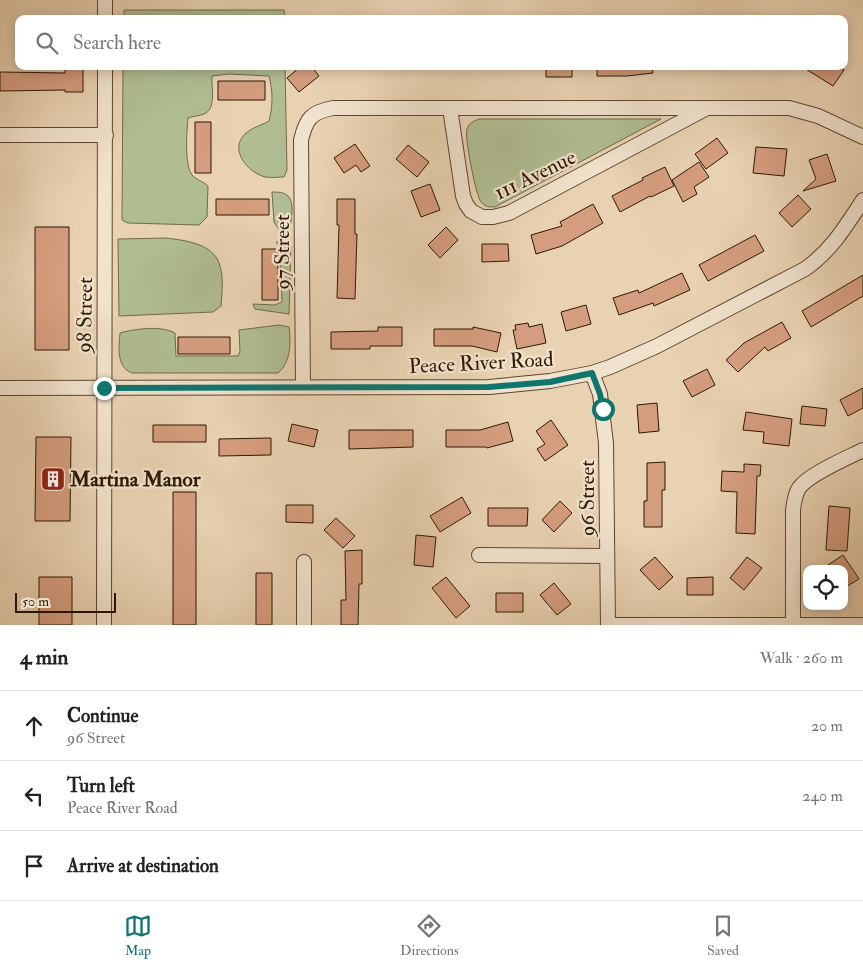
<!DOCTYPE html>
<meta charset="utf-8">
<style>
:root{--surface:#fff;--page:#f2f2f2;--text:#222;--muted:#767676;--line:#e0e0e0;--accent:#0f766e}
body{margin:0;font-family:"IM FELL Double Pica",serif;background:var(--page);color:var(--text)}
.controls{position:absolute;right:15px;bottom:15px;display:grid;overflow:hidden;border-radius:10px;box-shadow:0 2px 12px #0003}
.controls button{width:45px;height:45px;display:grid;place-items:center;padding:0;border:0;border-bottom:1px solid var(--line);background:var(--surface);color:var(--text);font:25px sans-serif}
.scale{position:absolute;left:15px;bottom:12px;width:101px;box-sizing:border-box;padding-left:5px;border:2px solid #2f1701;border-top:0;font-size:14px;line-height:18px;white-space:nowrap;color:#2f1701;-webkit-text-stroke:4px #f1e2cd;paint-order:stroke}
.stop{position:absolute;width:15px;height:15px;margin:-11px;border:4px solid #0f766e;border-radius:50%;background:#fff}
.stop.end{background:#0f766e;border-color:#fff;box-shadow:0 1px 5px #0008}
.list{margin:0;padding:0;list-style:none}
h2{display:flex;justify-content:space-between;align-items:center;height:65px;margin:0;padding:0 20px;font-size:21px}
h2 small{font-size:16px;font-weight:400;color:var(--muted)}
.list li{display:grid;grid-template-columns:32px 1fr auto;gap:15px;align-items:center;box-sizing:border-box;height:70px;padding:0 20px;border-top:1px solid var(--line)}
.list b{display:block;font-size:19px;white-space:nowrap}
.list p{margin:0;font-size:16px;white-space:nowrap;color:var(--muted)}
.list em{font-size:16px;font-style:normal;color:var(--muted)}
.icon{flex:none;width:28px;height:28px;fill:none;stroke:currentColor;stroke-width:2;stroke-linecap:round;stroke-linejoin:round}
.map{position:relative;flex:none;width:863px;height:625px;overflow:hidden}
.search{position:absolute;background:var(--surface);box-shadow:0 2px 12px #0003;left:15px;right:15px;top:15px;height:55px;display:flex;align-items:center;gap:12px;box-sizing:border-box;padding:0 18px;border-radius:10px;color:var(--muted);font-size:19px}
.sheet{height:275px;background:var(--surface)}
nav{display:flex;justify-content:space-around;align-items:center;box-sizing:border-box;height:70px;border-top:1px solid var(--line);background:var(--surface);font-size:14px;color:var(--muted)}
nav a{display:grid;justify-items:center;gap:2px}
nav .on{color:var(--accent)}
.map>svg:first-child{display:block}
.green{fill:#b0bd92;stroke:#706a4a}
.building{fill:#d59d7f;stroke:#2f1701}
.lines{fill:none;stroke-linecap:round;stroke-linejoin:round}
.minor-casing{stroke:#5e462d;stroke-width:16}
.minor{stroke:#f1e2cd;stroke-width:14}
.route{stroke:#0f766e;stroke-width:6}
.labels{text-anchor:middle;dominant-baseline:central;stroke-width:4.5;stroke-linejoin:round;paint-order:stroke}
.street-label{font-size:21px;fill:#2f1701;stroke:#f1e2cd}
.poi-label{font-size:21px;font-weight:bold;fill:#2f1701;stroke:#f1e2cd;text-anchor:start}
</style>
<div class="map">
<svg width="863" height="625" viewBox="0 0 863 625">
<rect width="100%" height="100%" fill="#e9d2b2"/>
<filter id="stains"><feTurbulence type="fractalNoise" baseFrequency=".004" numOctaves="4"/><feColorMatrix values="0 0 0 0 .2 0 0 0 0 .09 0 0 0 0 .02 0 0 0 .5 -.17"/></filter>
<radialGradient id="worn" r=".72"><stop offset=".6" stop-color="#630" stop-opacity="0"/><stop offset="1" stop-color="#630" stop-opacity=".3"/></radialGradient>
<path class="green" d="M124 10H284L285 19H124Z
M123 66H285L287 170 284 177C276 177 267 179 260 175 245 169 230 148 245 134 251 128 262 125 269 121 273 106 273 91 269 76L229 74 212 76C211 86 217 109 204 114 200 116 193 116 188 118 187 130 184 164 192 175 195 179 204 182 208 186L207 217 199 225 128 223 122 220Z
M479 119H661L495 207C489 207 485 207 481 202 476 196 464 136 467 129 469 123 474 121 479 119Z
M272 192C278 192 284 192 288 196 295 202 291 221 290 229L284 230 278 228 274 222Z
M165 238C183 240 212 243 219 263 224 276 222 292 221 306L213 312 119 316 118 239Z
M276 242 287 243 291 246 289 314 255 309 253 304 275 305 282 302 280 247Z
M279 325 289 327C291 343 291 362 278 373H132C116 367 119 347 120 333 135 329 160 325 175 333L176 356H238L240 351 239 330Z"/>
<path class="building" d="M65 66H83V92H65V90L0 91V72L65 73Z
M301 66H311L319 76 299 92 287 78Z
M546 66H572V77H546Z
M597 66H652L653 73 627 76H597Z
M801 66H838L844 70 833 86Z
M218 81H265V100H218Z
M195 122H211V173H195Z
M717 138 728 153 706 169 695 154Z
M355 144 370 166 361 172 356 165 344 173 334 158Z
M408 145 429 162 417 177 396 159Z
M756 147 787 149 784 176 753 173Z
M827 154 836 181 803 191 816 179 809 160Z
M699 162 709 177 694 187 697 194 683 202 672 180Z
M665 167 674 186 651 197 650 196 620 212 612 196 643 180 642 178Z
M430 184 440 210 421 217 411 191Z
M798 195 811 209 792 227 779 213Z
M216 199H269V215H216Z
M337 199H355V234H357L355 299 337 298 339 225H337Z
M593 204 603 223 562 246 536 254 531 235 562 226 560 222Z
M35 227H69V350H35Z
M446 227 458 240 440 258 428 245Z
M755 235 764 251 708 281 699 265Z
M482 244H508L509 261 482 262Z
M262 249H278V300H262Z
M682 273 690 290 654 306 653 303 619 315 613 298 638 290 639 293Z
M863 275V296L811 327 802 311Z
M586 305 591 324 566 331 561 312Z
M782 322 791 338 768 351 765 347 738 372 726 360 744 343Z
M528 323 529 327 542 324 546 343 517 349 513 330H516L515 325Z
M378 327H402V346H370V349H331V332L378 331Z
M473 327 501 333 497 352 472 346H434V329H473Z
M178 337H230V354H178Z
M707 369 715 385 692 397 683 381Z
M863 388V408L848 416 840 400Z
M657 403 659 431 639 433 637 405Z
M802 406 827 409 825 426 800 424Z
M746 412 792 419 789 446 763 443 764 432 743 430Z
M551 420 568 445 545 461 537 449 545 444 536 431Z
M508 422 513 441 487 448 486 447H446V430H480Z
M292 424 318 430 314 447 288 441Z
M153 425H206V442H153Z
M349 430H413V447L349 449Z
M36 437H71L70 521H35Z
M271 438V455L219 456V439Z
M665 462V490H662V527H644V501H647V463Z
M744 464 761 465 760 476H757L755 534 736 533 737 492 721 491 722 471 744 472Z
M173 492H196V625H173Z
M462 497 471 513 440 532 430 516Z
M560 501 572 513 554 532 542 520Z
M286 505H313V523L286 522Z
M829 506 850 508 847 551 826 550Z
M488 508H528L527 526H488Z
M336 518 355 536 343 548 324 530Z
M416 535 436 537 433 567 414 565Z
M362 550V584H359L358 625H341V600H346L345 551Z
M843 555 859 579 844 588V569H822Z
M655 557 673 577 659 590 640 570Z
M747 557 762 568 744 590 730 578Z
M256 573H272V625H256Z
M39 577H72V625H39Z
M446 577 470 606 456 618 432 588Z
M713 577V595H687V578Z
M554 583 571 604 557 615 540 595Z
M496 593H523V612H496Z"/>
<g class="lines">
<defs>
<path id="minor" d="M105 0V19
M450 108 463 196 466 204 471 211 482 217H493L509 213 707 108
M0 135H106
M592 373 600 394 606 443 608 625
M303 387 301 140C306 119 311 112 333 108H789L818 116 863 137
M0 388 489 387 550 381 592 373 610 367 657 346 805 269C831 251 846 226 863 200
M479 555 607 556
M104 625 105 66
M304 625V562
M608 625H863
M793 625V510C794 503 795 494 799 488 809 474 847 458 863 450"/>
</defs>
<use href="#minor" class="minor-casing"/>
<use href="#minor" class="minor"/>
</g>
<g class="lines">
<path class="route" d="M104 388 489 387 550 382 592 373 600 394 603 409"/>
</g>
<defs>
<symbol id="building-square" viewBox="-11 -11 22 22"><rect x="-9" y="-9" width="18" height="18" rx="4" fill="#8f2418" stroke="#f1e2cd"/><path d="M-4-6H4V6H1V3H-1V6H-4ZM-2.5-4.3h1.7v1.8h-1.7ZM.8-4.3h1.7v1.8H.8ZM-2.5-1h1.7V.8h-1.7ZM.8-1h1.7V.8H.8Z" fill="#fff"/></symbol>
</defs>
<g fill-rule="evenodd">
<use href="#building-square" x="39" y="465" width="28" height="28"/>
</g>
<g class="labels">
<g class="street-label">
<text transform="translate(535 175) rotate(-26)">111 Avenue</text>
<text transform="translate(282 252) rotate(-90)">97 Street</text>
<text transform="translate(85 315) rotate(-89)">98 Street</text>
<text transform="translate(481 363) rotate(-3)">Peace River Road</text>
<text transform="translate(587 498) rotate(-90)">96 Street</text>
</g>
<g class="poi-label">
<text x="70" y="479">Martina Manor</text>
</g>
</g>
<rect width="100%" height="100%" filter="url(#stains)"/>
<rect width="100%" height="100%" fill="url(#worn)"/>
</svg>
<div class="controls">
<button><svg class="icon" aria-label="locate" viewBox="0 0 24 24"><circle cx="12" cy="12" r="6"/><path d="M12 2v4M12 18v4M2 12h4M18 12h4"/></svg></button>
</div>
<div class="scale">50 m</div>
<div class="stop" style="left:603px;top:409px"></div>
<div class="stop end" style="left:104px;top:388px"></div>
<div class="search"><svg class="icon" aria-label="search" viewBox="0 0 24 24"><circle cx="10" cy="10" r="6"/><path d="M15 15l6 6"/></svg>Search here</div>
</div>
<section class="sheet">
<h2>4 min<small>Walk · 260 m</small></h2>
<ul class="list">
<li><svg class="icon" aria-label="ahead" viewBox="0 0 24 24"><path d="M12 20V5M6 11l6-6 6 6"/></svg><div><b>Continue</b><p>96 Street</p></div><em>20 m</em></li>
<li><svg class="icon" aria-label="left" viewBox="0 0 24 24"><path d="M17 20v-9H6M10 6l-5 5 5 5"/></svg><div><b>Turn left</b><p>Peace River Road</p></div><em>240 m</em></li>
<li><svg class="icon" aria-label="arrive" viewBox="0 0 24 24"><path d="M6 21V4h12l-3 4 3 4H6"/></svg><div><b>Arrive at destination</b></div></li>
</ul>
</section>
<nav>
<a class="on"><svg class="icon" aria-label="map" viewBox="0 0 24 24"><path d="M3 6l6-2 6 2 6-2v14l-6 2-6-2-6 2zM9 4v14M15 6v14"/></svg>Map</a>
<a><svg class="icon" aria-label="directions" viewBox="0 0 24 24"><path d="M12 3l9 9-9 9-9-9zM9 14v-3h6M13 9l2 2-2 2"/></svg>Directions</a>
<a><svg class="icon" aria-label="saved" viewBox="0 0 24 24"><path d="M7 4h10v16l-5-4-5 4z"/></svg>Saved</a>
</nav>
